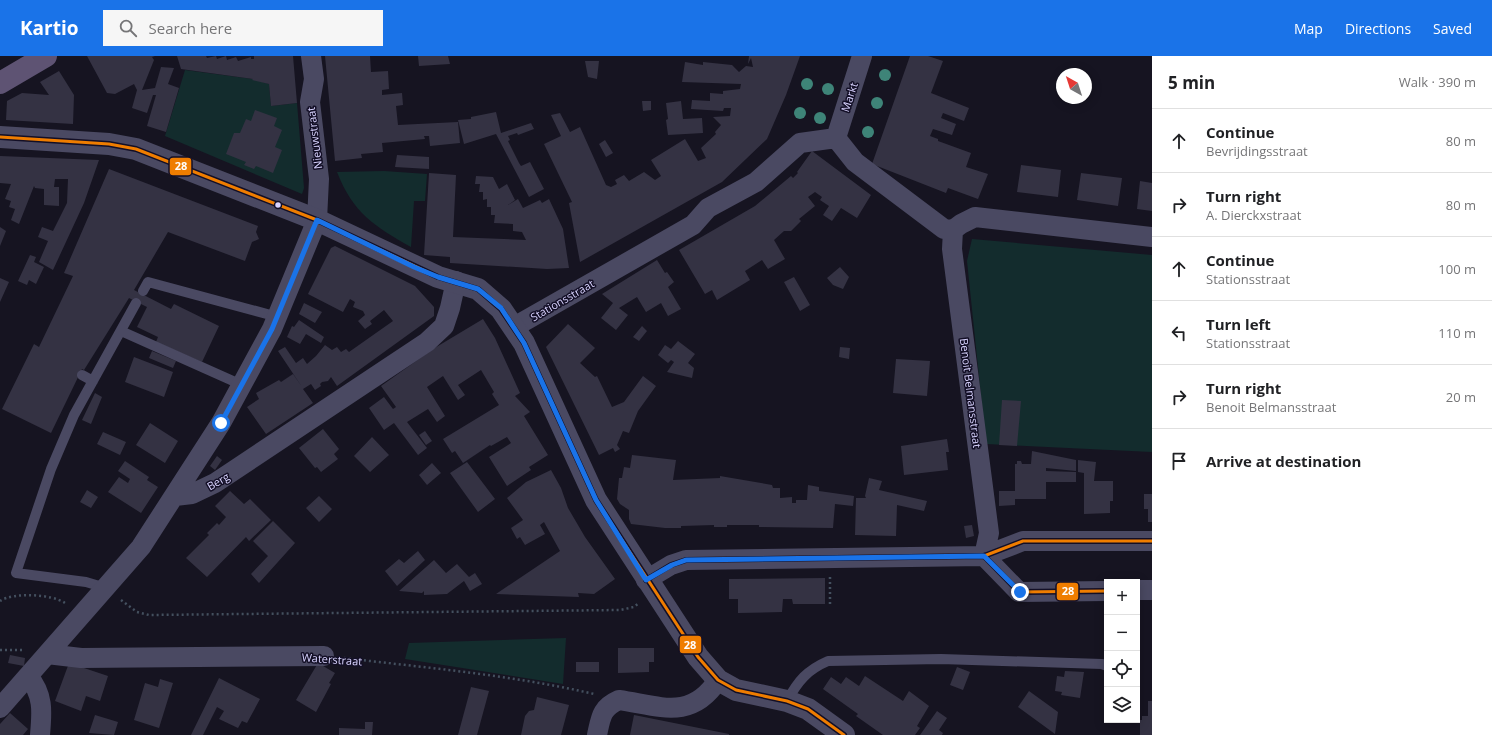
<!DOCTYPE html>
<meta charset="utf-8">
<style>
:root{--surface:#fff;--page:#f6f6f6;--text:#202124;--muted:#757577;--line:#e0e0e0;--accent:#1a73e8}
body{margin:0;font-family:"Open Sans",sans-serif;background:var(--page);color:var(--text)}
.controls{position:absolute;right:12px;bottom:12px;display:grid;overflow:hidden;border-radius:0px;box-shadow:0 2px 10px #0003}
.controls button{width:36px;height:36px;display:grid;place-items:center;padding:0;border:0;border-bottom:1px solid var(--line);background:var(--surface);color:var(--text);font:20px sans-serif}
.compass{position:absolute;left:1056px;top:12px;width:36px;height:36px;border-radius:50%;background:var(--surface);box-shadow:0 2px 10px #0003;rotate:321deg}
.stop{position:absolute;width:12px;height:12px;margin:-9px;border:3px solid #1a73e8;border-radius:50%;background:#fff}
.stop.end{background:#1a73e8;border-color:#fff;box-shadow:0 1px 4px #0008}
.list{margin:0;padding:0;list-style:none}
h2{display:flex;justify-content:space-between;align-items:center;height:52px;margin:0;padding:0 16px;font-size:17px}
h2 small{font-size:13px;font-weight:400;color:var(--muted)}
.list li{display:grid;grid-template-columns:26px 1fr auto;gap:12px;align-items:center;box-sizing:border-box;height:64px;padding:0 16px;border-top:1px solid var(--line)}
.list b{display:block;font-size:15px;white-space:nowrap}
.list p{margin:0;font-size:13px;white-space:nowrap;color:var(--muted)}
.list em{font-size:13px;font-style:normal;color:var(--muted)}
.icon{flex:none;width:22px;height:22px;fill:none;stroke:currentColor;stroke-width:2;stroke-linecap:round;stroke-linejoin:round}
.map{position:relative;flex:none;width:1152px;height:679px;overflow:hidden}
header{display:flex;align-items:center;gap:24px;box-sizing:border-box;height:56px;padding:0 20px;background:var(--accent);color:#fff}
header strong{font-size:19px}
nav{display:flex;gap:22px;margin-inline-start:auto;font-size:14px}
.search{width:280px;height:36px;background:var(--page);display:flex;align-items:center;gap:10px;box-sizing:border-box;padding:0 14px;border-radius:0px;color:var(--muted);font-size:15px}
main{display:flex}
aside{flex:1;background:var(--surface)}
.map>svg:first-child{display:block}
.green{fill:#132c2d}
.building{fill:#343243}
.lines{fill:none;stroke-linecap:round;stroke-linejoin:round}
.path{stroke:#44505f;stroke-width:2.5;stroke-dasharray:2 3;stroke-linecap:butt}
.service{stroke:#4a4962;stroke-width:10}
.minor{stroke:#4a4962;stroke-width:20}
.tertiary{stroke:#4a4962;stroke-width:22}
.primary{stroke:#5e5373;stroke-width:22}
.bus-1-casing{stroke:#130f26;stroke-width:6}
.bus-1{stroke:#ef7d00;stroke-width:3}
.tree{fill:#3e8478}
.route{stroke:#1a73e8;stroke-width:5}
.bus-dot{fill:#d9d4ff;stroke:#130f26;stroke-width:1.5}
.labels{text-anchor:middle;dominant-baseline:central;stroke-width:3;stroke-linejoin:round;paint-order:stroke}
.street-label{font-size:11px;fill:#d9d4ff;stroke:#130f26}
.line-badge{stroke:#130f26;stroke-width:1.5}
.badge-label{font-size:11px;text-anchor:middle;font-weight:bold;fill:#fff}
</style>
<header>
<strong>Kartio</strong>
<div class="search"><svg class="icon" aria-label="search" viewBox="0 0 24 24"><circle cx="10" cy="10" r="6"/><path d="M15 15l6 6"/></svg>Search here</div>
<nav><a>Map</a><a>Directions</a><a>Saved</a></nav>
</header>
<main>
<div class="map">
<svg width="1152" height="679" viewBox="0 0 1152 679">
<rect width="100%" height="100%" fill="#161421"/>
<path class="green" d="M185 14 253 23 269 28 271 50 297 47 304 132 302 138 165 80Z
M384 115 427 118 425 145H414L411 191C374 170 353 157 337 116Z
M972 183 1152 199V396L986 388 967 205Z
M566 582 563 628 405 603 409 587Z"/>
<path class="building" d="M87 0H155L152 1 154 4 142 34 155 32 161 11 174 12 168 28 179 32 166 76 147 70 156 39H153L147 57 132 52 137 34 134 28 115 38 107 37Z
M177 0H206L207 2 216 0 217 3 226 0 227 4 236 1 238 5 251 1V3H254V0H293L297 47 271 50 269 28 252 24 253 23 181 13Z
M325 0H370L371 16 388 15 389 33 382 34V39L402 37 403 49 396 50 398 69 458 66 460 87 430 90 429 80H424L425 83 382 87 383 96 361 98 362 102 335 105Z
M418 0H448L450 8 419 10Z
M749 0H800L786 39 767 83 722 126 580 206 569 147 572 146 544 88 561 80 551 59 560 57 570 76 580 71 606 129 611 131 617 128 615 124 624 119 629 125 644 116 655 124 661 120 651 104 685 83 698 105 706 102 701 92 716 78 715 76 721 69 713 61 730 60 731 52H724L723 55 691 53 692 44 710 45V37L723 38V35L740 33 741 28 682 26 685 6 703 9V6L732 9 739 16 746 10 753 11 751 2 748 8Z
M910 0H928L943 5 931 37 969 52 964 65 943 57 941 62 956 68 952 79 933 73 930 80 938 83V85L971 97 966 111 988 118 978 143 948 132 946 137 872 108Z
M585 5H599L597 23 588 21Z
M59 15 74 39 73 68 6 64 7 45 22 37 49 39 40 26Z
M642 45H651V54L643 55Z
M681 45 683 63 702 62 703 77 668 79 666 64 668 63 666 47Z
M255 54 277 62 274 70 282 74 275 91 282 94 273 117 256 110 254 113 244 109 246 106 226 98 234 77H240L246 63 251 65Z
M496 56 501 77 531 67 534 73 518 79 517 77 508 80 510 84 508 85 519 107 521 110 530 106 544 133 529 141 496 78 464 88 458 64 471 63V61Z
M605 84 613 97 606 101 599 88Z
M812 95 871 139 857 162 841 152 832 165 823 159 829 150 820 144 822 141 815 136 808 141 815 150 799 163 801 165 791 175H784L774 184 785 203 768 213 762 204 745 215 750 224 717 244 712 234 705 238 679 194 755 150 791 120 793 122 798 117 797 116Z
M397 99 429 101V113L395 111Z
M0 100 99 104 84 147 53 214 39 206 48 185 38 181 42 171 53 175 67 147 68 123H55L54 131H59V150L44 149V133L35 132 34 130 19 168 11 164 15 153 9 151 11 145 5 143 11 128 0 127Z
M1021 109 1061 114 1058 141 1017 136Z
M109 113 258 170 256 176 259 183 252 186 245 205 168 176 134 234 171 253 174 248 219 270 202 306 156 286 158 281 137 271 147 251 129 242 84 314 82 313 51 377 2 353 34 288 39 291 73 220 64 217Z
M429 117 456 119 453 181 526 184 522 176 513 175V168L494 167 495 159H491V151H487V143L483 144V136H479L480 128H475L476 120 493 121 499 133 507 128 515 144 508 149 518 143 523 152 540 144 542 147 549 143 563 173 569 212 547 213 450 207V201L424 199Z
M1081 117 1122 122 1118 150 1077 144Z
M1140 125 1152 127V155L1137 153Z
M0 171 6 175 0 190Z
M335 190 415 230 434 251V260L337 330 331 321 328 325 322 326 320 328 321 330 315 334 311 328 303 333 313 347 266 378 247 351 259 343 256 337 279 324 281 326 293 318 302 331 278 295 285 291 296 307 303 302 307 308 316 300 325 289 332 294 337 291 341 296 346 293 349 296 393 265 384 254 370 265 372 268 365 273 358 265 365 259 363 255 353 251 355 246 350 243 343 256 308 238 331 192Z
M30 199 36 201 34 206 44 211 36 228 29 224 27 229 18 225Z
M657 204 665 217 667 216 674 226 668 231 681 253 668 260 661 247 646 256 637 241 619 252 628 259 616 274 601 262 613 247 602 238Z
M840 211 849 221 843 233 833 229 827 222Z
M794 221 810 249 800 255 784 226Z
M0 222 9 226 0 246Z
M304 247 322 256 315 267 299 258Z
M483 263 495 282 520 337 515 340 530 356 524 360 548 399 529 411 531 414 507 430 489 401 511 387 507 381 491 390 490 389 463 407 455 395 452 397 443 383 499 349 492 338 494 336 481 314 458 329 465 339 458 344 443 320 427 331 445 360 437 366 428 353 407 366 427 392 418 399 394 367 384 374 369 352 384 341 393 353 396 351 381 330 433 293Z
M299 264 324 281 321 287 306 278 300 288 287 281 292 270 294 271Z
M568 268 595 292 580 307 595 321 597 320 612 351 624 346 643 320 656 330 638 355 629 377 623 375 617 389 620 393 615 396 613 392 599 399 546 291Z
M642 270 647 275 639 285 633 281Z
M678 285 695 298 688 307 694 312 692 322 667 316 674 306 671 304 668 307 658 299 665 289 671 293Z
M840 291 850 292 849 303 839 301Z
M152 295 176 305 173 312 149 302Z
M134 301 173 316 164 341 125 326Z
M896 303 930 305 927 340 893 337Z
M95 337 102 341 91 368 82 364Z
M1002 344 1021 345 1017 390 999 389Z
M150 367 178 385 165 407 136 389Z
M323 373 339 393 334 398 338 403 321 416 317 411 315 412 299 392Z
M425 375 432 385 426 389 419 379Z
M103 376 126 386 120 399 97 388Z
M372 381 389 399 370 416 354 400Z
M947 383 949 396H946L948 414 904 419 901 390Z
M1032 395 1076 404V415L1046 412V415L1076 416V426H1046V443H1015V449L999 450V435H1015V408H1017V405H1021L1022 408H1031Z
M632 399 676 404 673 424 720 422V420L772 429 773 432H780V442L792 441V447H796V444H807L808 429 819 431V435L854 440 853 450 835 448 833 472 759 471V469H727V471H714V469L681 470V472H665L631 468 629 463V454L620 448 617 443 619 422H622L624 411 630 412Z
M217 400 222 404 215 414 210 410Z
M1078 404 1096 406 1094 425H1113V445H1110V457L1084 458V417L1078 416Z
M125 405 149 421 147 424 158 431 141 457 108 436 119 421 128 427 130 423 118 415Z
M467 406 495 443 478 456 450 417Z
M432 407 441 417 427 429 419 419Z
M551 414 561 432 568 452 585 481 615 523 594 538 578 537 579 541 496 538 560 495 544 466 540 469 545 478 525 489 520 481 517 483 511 472 523 464 507 442 526 426Z
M869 422 882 425 879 434 927 445 924 455 897 449 896 480 855 479 856 442H866L865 440Z
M87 434 98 441 91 452 80 446Z
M230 435 244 448 250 443 271 464 249 485 246 481 207 521 186 502 209 479 207 477 217 467 219 469 226 461 215 450Z
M1144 438H1152V466H1148V453H1144Z
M319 440 332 453 319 466 306 452Z
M273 465 295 487 259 527 251 518 268 500 253 485Z
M972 469 974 480 966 482 964 470Z
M418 495 425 504 397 530 385 515 399 503 404 507Z
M434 504 446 517 457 508 469 521 475 517 482 528 470 535 464 525 447 538 424 539V535L422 537 399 535Z
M825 522V548H793L792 543H783L782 556 738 557V543H729V523Z
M618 592H654V606H649V616L618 617Z
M10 599 25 602 24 610 8 607Z
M576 606H599V616H576Z
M69 607 108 620 100 645 86 640 81 655 55 645Z
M318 607 335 617 329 627 331 628 316 656 296 644Z
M957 611 970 616 963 634 950 629Z
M1065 615 1084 616 1080 642 1061 639 1062 636 1055 635 1057 620 1064 621Z
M865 620 903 645 909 635 929 650 917 670 920 672 915 679H883L856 660 858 658 823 633 831 621 841 628 846 621 859 630Z
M219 622 260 643 247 667 242 665 238 672 219 663 224 655 217 651 203 679H191Z
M160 623 173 627 159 672 134 664 145 627 158 631Z
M471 631 489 635 477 679H458Z
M1029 635 1058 656 1055 678 1018 651Z
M537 641 569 649 561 679H521L525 660 529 655 534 654Z
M1148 645H1152V679H1140V664H1142V660H1148Z
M937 655 947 662 939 674 943 677 942 679H920Z
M10 657 28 673 23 679H0V668Z
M95 659 118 666 114 679 89 677Z
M634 659 729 678V679H630Z
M365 666H373L372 679H339V672L365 673Z"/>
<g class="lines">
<path class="path" d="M830 521V550
M121 544 137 556 149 559 620 554 634 551 639 547
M0 545C13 536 52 538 65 547
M0 594H23
M344 602C428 612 512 619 594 638"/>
<path class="service" d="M143 235 148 226 278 261
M121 275 242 329
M82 319 93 325
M106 532 86 526 16 517 51 413 74 359 136 247
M787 645C798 625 807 614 828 605L941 603 1102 608 1107 610"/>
<path class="minor" d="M836 82 855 106 944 173 953 174 961 168 975 161 1152 181
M836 82 862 0
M953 174 952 193 989 477 984 500
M514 271 693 169 708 152 756 126 800 87 836 82
M175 440 192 438 215 427 427 286 444 270 450 252 456 225
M984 500 1019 536 1107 535
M646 524 671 509 686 504 984 500 1023 485H1152
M1137 534H1152
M47 598 81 602 324 600
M28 620C44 639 42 656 40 679
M0 652 141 491 221 367 272 273 317 164 319 123 310 46 314 23 311 0
M597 679C601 661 601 652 619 644 660 650 691 665 718 624"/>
<path class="tertiary" d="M0 81 109 88 136 93 317 164 438 221 478 233 501 253 524 287 596 444 698 601 718 624 736 634 787 645 808 653 844 679"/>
<path class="primary" d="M0 27 46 0"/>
<defs>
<path id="bus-1" d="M0 81 109 88 136 93 317 164 438 221 478 233 501 253 524 287 596 444 698 601 718 624 736 634 787 645 808 653 844 679
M984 500 1019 536 1107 535
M646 524 671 509 686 504 984 500 1023 485H1152"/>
</defs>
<use href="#bus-1" class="bus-1-casing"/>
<use href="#bus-1" class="bus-1"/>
</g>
<g class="tree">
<circle cx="885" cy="19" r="6"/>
<circle cx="807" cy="28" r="6"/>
<circle cx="828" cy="33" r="6"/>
<circle cx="877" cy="47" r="6"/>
<circle cx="800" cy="57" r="6"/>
<circle cx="820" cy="62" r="6"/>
<circle cx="868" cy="76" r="6"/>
</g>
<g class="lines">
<path class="route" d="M221 367 272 273 317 164 414 211 438 221 478 233 501 252 524 287 596 444 646 524 672 509 686 504 984 500 1020 536"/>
</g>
<circle class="bus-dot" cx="278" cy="149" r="3.5"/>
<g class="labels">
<g class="street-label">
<text transform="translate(849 41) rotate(-72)">Markt</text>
<text transform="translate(314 82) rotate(-97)">Nieuwstraat</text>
<text transform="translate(562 244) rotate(-30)">Stationsstraat</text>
<text transform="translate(971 337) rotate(83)">Benoit Belmansstraat</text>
<text transform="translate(218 425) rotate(-30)">Berg</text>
<text transform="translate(332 603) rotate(4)">Waterstraat</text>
</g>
</g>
<g class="line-badge">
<rect x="169" y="101" width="23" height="19" rx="4" fill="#ef7d00"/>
<rect x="1056" y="526" width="23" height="19" rx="4" fill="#ef7d00"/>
<rect x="679" y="579" width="23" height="19" rx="4" fill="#ef7d00"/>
</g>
<g class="badge-label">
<text x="181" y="114">28</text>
<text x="1068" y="539">28</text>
<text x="690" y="593">28</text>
</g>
</svg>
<div class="controls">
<button>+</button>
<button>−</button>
<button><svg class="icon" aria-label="locate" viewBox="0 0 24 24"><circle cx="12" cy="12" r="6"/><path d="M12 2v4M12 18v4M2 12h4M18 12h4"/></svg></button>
<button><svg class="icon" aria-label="layers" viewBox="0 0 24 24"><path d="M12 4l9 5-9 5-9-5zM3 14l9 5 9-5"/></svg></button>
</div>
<svg class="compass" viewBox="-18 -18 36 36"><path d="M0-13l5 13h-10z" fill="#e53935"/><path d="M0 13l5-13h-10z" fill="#757577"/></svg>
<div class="stop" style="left:221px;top:367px"></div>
<div class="stop end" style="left:1020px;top:536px"></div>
</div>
<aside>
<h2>5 min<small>Walk · 390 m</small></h2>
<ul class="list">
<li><svg class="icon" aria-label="ahead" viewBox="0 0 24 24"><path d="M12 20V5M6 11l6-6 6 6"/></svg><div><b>Continue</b><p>Bevrijdingsstraat</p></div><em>80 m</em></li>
<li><svg class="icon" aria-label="right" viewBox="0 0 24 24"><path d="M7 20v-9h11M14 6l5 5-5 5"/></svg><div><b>Turn right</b><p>A. Dierckxstraat</p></div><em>80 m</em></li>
<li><svg class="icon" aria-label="ahead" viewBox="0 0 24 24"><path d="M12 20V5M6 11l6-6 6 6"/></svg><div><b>Continue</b><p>Stationsstraat</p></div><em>100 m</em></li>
<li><svg class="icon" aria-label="left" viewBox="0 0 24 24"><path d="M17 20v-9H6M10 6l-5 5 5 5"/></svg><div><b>Turn left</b><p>Stationsstraat</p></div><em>110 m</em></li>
<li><svg class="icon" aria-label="right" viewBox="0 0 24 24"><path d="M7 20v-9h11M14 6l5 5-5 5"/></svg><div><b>Turn right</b><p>Benoit Belmansstraat</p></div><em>20 m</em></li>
<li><svg class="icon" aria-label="arrive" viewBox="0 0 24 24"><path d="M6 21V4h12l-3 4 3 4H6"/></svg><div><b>Arrive at destination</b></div></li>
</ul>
</aside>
</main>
